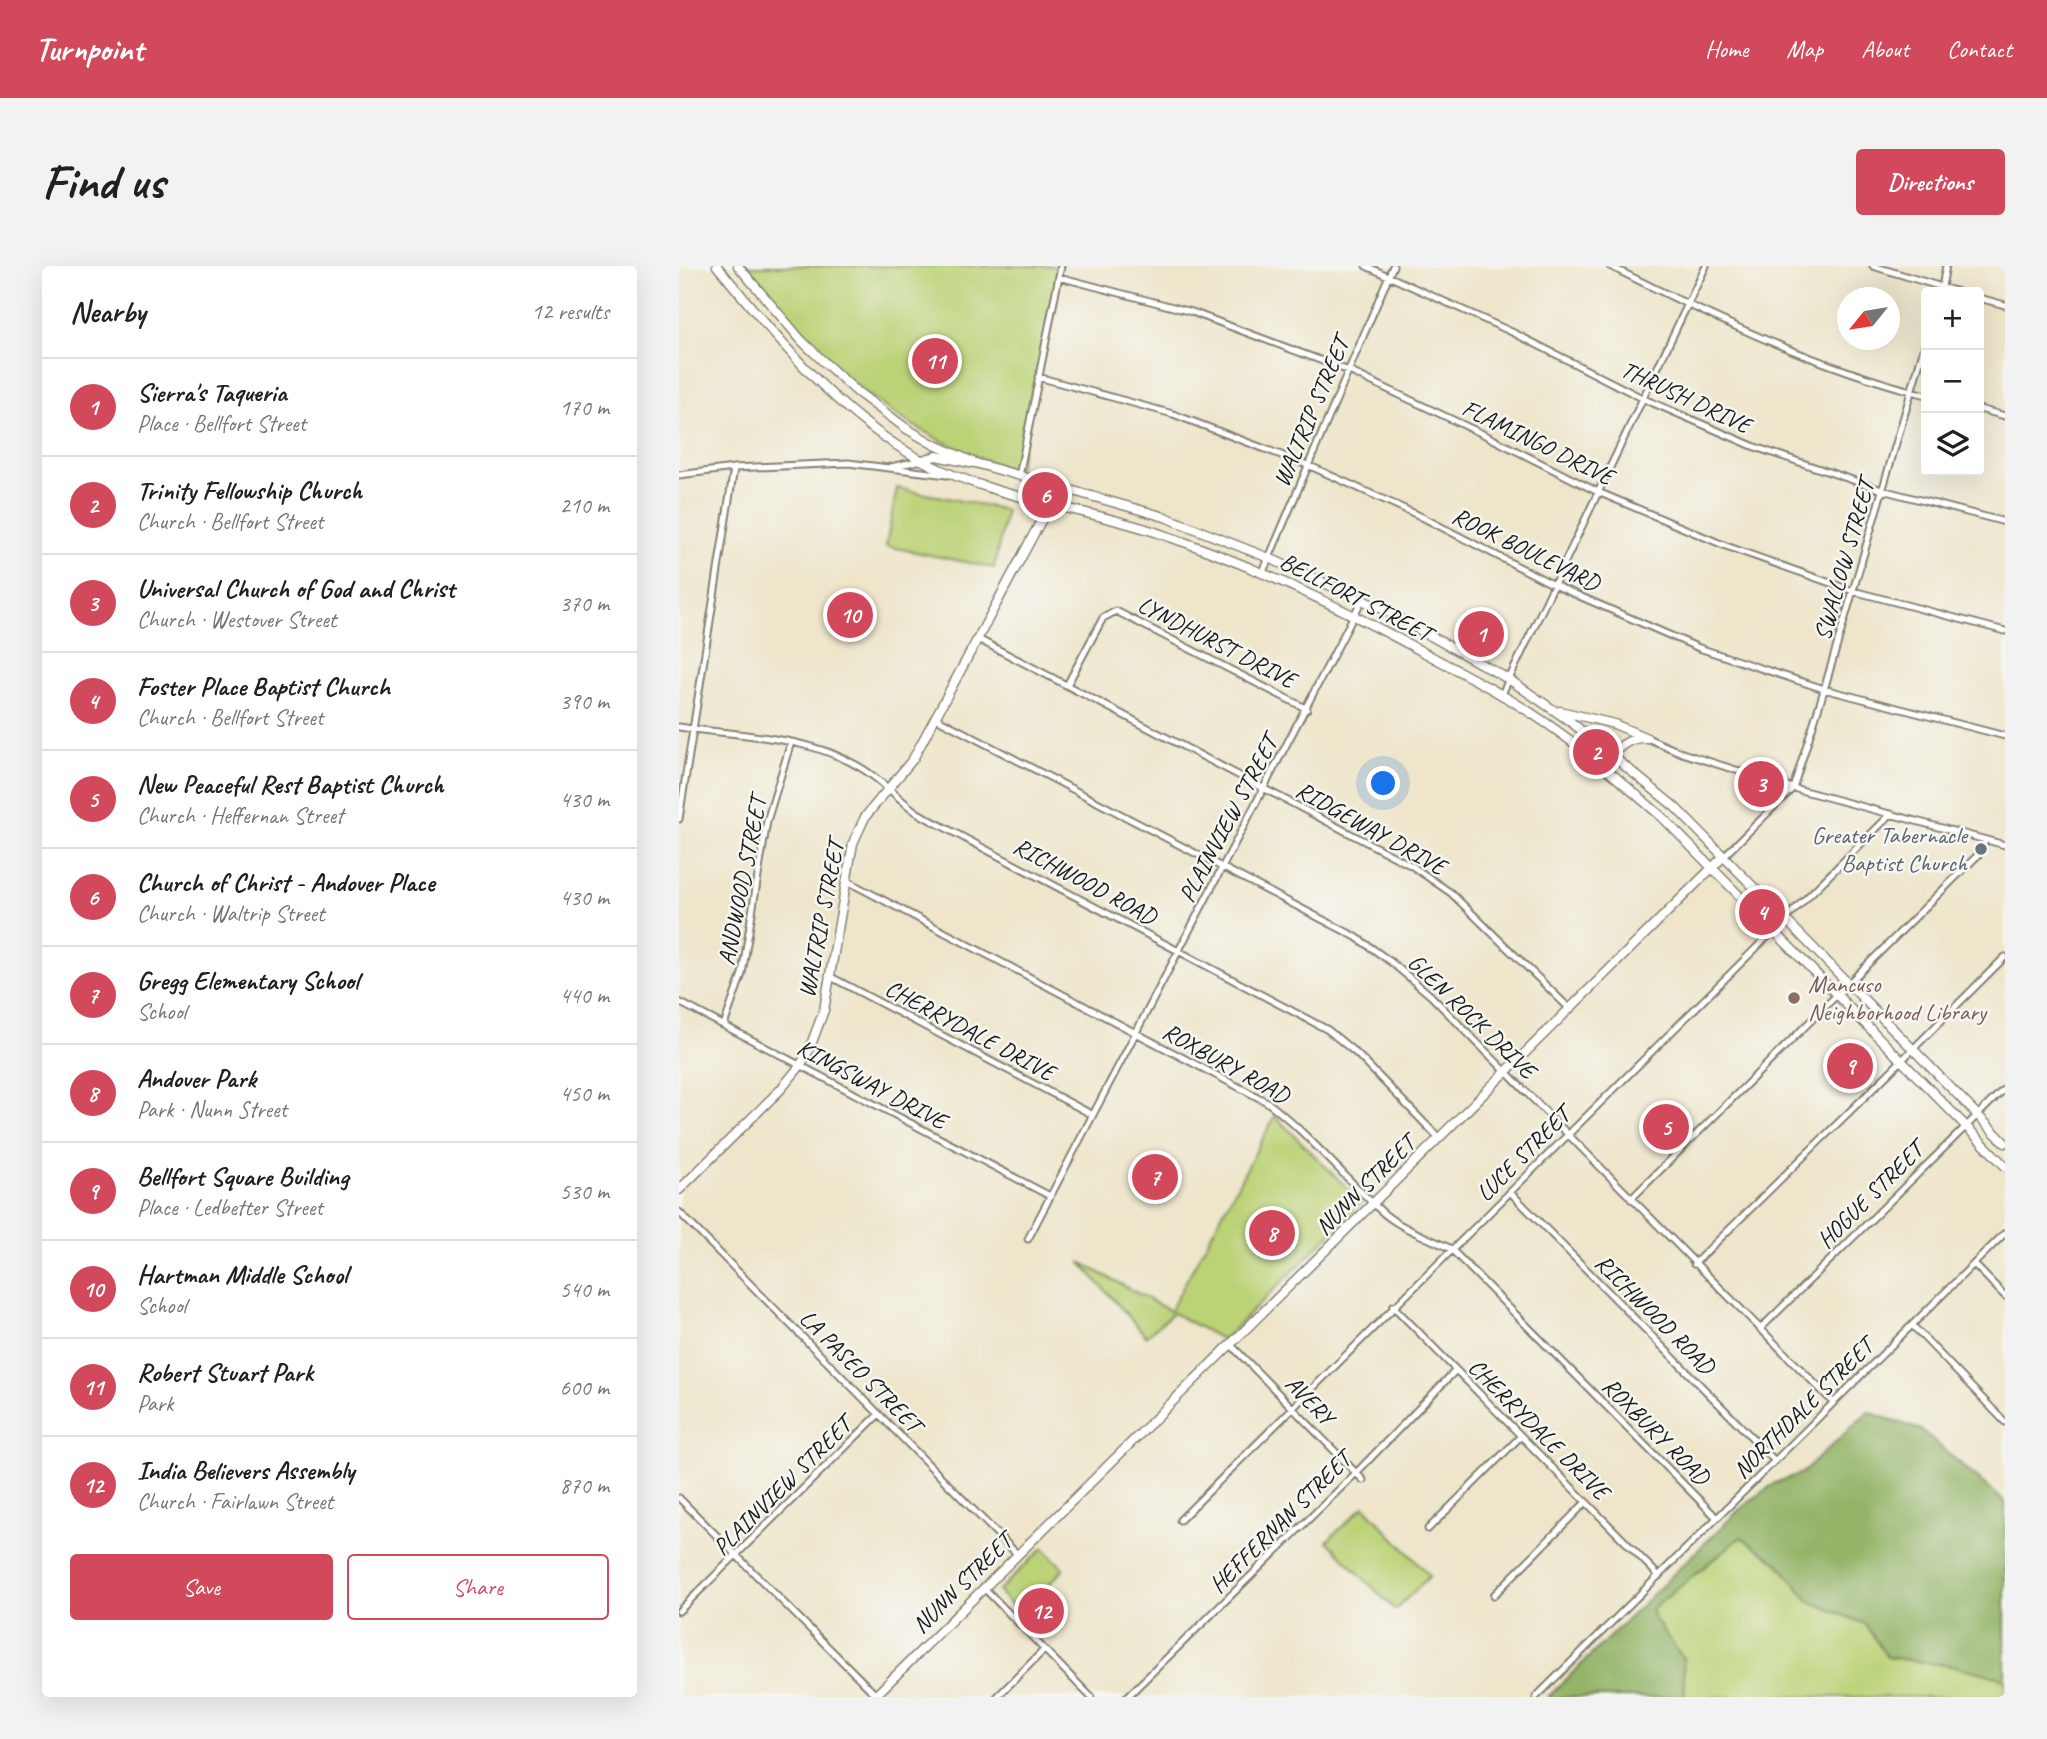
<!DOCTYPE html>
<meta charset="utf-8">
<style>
:root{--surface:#fff;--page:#f2f2f2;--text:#202124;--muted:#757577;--line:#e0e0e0;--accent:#d1495b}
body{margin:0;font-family:Caveat,sans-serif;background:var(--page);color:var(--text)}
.controls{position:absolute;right:21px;top:21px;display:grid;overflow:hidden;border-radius:7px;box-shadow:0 7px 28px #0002}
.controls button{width:63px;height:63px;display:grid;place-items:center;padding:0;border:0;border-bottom:2px solid var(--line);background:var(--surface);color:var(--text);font:35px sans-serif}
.compass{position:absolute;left:1158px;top:21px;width:63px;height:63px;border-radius:50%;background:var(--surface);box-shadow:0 7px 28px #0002;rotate:240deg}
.you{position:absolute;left:705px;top:518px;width:24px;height:24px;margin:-18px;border:5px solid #fff;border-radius:50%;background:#1a73e8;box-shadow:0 0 0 10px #1a73e833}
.badge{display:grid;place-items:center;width:46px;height:46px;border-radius:50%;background:var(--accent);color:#fff;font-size:23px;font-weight:700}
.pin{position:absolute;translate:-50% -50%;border:4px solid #fff;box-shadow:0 2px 7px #0006}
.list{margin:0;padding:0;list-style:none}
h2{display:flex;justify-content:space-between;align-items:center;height:91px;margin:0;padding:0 28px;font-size:30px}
h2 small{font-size:23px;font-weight:400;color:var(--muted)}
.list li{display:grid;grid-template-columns:46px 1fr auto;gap:21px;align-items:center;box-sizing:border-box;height:98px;padding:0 28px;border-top:2px solid var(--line)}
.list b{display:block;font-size:26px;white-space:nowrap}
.list p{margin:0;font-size:23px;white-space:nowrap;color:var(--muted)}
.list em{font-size:23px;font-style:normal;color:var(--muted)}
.actions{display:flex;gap:14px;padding:21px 28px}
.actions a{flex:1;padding:16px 0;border:2px solid var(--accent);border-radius:7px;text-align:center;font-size:24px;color:var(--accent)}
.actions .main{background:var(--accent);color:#fff}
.icon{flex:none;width:38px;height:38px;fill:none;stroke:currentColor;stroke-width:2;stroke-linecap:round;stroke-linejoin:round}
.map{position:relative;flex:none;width:1326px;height:1431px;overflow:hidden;border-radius:7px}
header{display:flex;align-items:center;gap:42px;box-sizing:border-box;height:98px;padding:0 35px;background:var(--accent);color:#fff}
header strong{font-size:33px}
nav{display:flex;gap:38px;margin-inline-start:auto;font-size:24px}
.intro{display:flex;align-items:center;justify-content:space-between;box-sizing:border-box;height:168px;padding:0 42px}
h1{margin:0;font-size:49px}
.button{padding:18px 32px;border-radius:7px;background:var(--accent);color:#fff;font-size:24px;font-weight:700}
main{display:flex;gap:42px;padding:0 42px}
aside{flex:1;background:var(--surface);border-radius:7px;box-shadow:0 7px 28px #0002}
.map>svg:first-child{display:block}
.green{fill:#bbd276;stroke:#6c7749;stroke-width:2}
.forest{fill:#94b467;stroke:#586842;stroke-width:2}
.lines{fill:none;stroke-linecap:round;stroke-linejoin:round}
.street-casing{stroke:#858073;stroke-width:9}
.secondary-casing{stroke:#858073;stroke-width:11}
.street{stroke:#fff;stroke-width:5}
.secondary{stroke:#fff;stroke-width:8}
.worship-dot{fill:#6b7280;stroke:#f6f6f2;stroke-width:2.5}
.education-dot{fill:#8d6e63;stroke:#f6f6f2;stroke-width:2.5}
.labels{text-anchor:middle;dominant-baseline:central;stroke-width:5;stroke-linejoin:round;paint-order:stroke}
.street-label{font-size:24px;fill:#1c1c1c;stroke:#f6f6f2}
.worship-label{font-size:24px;fill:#5b616d;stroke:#f6f6f2;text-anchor:end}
.education-label{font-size:24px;fill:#785e54;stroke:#f6f6f2;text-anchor:start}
</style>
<header>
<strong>Turnpoint</strong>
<nav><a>Home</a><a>Map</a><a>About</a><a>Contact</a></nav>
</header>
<div class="intro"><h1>Find us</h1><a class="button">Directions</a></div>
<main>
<aside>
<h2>Nearby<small>12 results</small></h2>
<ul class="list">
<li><span class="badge">1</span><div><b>Sierra's Taqueria</b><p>Place · Bellfort Street</p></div><em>170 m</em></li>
<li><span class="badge">2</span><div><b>Trinity Fellowship Church</b><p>Church · Bellfort Street</p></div><em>210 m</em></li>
<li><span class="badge">3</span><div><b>Universal Church of God and Christ</b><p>Church · Westover Street</p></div><em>370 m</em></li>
<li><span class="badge">4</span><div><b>Foster Place Baptist Church</b><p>Church · Bellfort Street</p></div><em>390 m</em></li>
<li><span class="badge">5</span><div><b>New Peaceful Rest Baptist Church</b><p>Church · Heffernan Street</p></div><em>430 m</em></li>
<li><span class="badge">6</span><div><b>Church of Christ - Andover Place</b><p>Church · Waltrip Street</p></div><em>430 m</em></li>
<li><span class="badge">7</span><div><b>Gregg Elementary School</b><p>School</p></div><em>440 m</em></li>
<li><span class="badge">8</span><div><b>Andover Park</b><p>Park · Nunn Street</p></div><em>450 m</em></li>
<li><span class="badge">9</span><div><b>Bellfort Square Building</b><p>Place · Ledbetter Street</p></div><em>530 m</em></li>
<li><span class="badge">10</span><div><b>Hartman Middle School</b><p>School</p></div><em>540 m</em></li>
<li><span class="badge">11</span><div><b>Robert Stuart Park</b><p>Park</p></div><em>600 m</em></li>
<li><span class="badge">12</span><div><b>India Believers Assembly</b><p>Church · Fairlawn Street</p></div><em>870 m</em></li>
</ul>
<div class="actions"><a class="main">Save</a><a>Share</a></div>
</aside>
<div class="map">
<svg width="1326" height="1431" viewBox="0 0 1326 1431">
<rect width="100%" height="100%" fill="#f6f6f2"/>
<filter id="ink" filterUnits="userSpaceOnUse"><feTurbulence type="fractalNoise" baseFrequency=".0143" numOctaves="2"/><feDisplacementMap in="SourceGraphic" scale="14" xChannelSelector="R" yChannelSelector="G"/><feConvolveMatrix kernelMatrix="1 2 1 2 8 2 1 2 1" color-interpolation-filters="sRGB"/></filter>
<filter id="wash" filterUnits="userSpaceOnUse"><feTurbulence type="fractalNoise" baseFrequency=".00686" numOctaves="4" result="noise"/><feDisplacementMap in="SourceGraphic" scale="28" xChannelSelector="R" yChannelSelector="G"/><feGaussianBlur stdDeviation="1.57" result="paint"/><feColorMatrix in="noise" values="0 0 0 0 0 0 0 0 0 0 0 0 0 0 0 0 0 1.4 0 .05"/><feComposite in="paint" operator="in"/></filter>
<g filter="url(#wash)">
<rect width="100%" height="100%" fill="#eee5ca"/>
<path class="green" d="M68 0H381L339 203H330C266 181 209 150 160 104 126 72 98 35 68 0Z
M218 222 327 244 315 302 207 280Z
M596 850 683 937 544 1074 494 1047 467 1070 401 996 491 1045Z
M685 1240 751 1310 716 1344 648 1275Z
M1062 1271 1099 1297 1130 1335 1186 1358 1208 1391 1281 1401 1326 1413V1431H1006L1004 1392 975 1352 972 1344Z
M364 1282 385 1303 341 1347 319 1325Z"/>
<path class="forest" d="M1189 1146 1242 1164 1326 1236V1413L1281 1401 1208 1391 1186 1358 1130 1335 1099 1297 1062 1271 972 1344 975 1352 1004 1392 1006 1431H869L1062 1242 1096 1217 1123 1207Z"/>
</g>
<g filter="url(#ink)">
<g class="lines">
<defs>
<path id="street" d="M687 0 835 67 965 133 1076 181 1203 224 1326 256
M931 0C1032 51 1137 101 1247 129
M1194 0 1279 26
M380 11 513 46 670 105 808 170 919 226 1047 280 1174 325 1326 365
M1262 26 1267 0
M1300 32 1326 39
M359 111 494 148 631 200 741 250 875 319 1020 382 1145 423 1326 470
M1300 143 1326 150
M212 201 243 194
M0 209 55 202 169 197 268 209
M340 210 382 0
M584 306 714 0
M299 373 733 600 772 627 891 743
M388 419 424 352 437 345 628 443
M823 428 1027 0
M257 452 677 671 712 696 751 729 1154 1136
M0 461C58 470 125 469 177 499 200 511 216 530 236 545 248 553 262 559 274 566L649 764 678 788 760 872
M968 472 1003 487 1114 522 1326 579
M0 553 55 202
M1045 590 1114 522 1142 434 1247 75
M168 615 588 836C630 868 663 909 701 944 721 963 749 971 772 983L1038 1252
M152 711 414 849
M0 736 371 930
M45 759 63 708 88 555 112 476
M831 926 1096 1195
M952 933 1301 587 1306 574
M0 946 339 1289
M349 973 683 334
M1015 998 1208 809 1326 691
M1295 998 1326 1030
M714 1040 980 1310
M1233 1059 1326 1156
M1081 1063 1326 822
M552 1079 684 1214
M0 1232 197 1429
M501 1254 1212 548
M749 1263 842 1170
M305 1322 412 1431
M815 1329 907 1236
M0 1345 200 1148
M318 1431 365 1384
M448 1431 677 1207 777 1104
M857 1431 1326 967"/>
<path id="secondary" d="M38 0C99 73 158 149 244 195 316 233 402 241 479 267 572 298 658 339 744 386 787 409 830 431 870 459 910 487 946 519 983 551L1326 900
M59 0 123 75 146 97 177 125 228 163 254 178 296 197 486 251 590 292 703 343 831 414 892 456 996 541 1326 877
M243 194 257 190 291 197
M881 445 935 458 968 472
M924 500C936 486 945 472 965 472
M0 924 102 823 121 800 130 784 145 744 174 577 186 551 234 493 371 238 375 221
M195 1431 1045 590"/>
</defs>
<use href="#street" class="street-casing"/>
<use href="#secondary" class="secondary-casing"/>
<use href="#street" class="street"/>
<use href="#secondary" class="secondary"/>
</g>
</g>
<circle class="worship-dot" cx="1302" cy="583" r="7"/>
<circle class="education-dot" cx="1115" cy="732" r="7"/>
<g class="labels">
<g class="street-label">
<text transform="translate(1007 131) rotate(25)">THRUSH DRIVE</text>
<text transform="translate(632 146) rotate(-67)">WALTRIP STREET</text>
<text transform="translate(859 176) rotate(26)">FLAMINGO DRIVE</text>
<text transform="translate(847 283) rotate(26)">ROOK BOULEVARD</text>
<text transform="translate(1165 294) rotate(-74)">SWALLOW STREET</text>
<text transform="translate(677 331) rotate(27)">BELLFORT STREET</text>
<text transform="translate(538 376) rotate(27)">LYNDHURST DRIVE</text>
<text transform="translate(549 553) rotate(-62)">PLAINVIEW STREET</text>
<text transform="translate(692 562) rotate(29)">RIDGEWAY DRIVE</text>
<text transform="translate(63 615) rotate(-79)">ANDWOOD STREET</text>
<text transform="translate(406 615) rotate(28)">RICHWOOD ROAD</text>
<text transform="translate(142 653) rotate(-79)">WALTRIP STREET</text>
<text transform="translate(793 750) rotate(44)">GLEN ROCK DRIVE</text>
<text transform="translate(291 764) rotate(28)">CHERRYDALE DRIVE</text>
<text transform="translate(547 797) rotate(29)">ROXBURY ROAD</text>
<text transform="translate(193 818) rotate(28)">KINGSWAY DRIVE</text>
<text transform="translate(844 888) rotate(-45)">LUCE STREET</text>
<text transform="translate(686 919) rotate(-45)">NUNN STREET</text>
<text transform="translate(1191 929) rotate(-45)">HOGUE STREET</text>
<text transform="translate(976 1048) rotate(45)">RICHWOOD ROAD</text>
<text transform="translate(182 1105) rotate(45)">LA PASEO STREET</text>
<text transform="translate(631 1134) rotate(46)">AVERY</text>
<text transform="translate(1124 1142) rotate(-45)">NORTHDALE STREET</text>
<text transform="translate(860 1163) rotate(45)">CHERRYDALE DRIVE</text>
<text transform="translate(977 1165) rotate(45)">ROXBURY ROAD</text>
<text transform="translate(103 1220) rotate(-45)">PLAINVIEW STREET</text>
<text transform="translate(601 1256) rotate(-45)">HEFFERNAN STREET</text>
<text transform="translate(283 1317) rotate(-45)">NUNN STREET</text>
</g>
<g class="worship-label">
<text x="1288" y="569">Greater Tabernacle<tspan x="1288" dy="28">Baptist Church</tspan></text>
</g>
<g class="education-label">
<text x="1129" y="718">Mancuso<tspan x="1129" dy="28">Neighborhood Library</tspan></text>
</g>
</g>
</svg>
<div class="controls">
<button>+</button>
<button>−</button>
<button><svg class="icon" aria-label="layers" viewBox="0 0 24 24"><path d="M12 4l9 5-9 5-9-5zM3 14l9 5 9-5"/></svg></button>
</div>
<svg class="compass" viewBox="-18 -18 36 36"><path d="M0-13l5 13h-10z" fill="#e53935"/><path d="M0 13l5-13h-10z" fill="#757577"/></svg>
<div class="you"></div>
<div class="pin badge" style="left:802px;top:368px">1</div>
<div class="pin badge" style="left:917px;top:486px">2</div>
<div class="pin badge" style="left:1082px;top:518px">3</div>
<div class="pin badge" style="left:1083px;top:646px">4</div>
<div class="pin badge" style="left:987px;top:861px">5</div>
<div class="pin badge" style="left:366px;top:229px">6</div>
<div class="pin badge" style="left:476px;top:911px">7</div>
<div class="pin badge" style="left:593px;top:967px">8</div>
<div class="pin badge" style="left:1171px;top:800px">9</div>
<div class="pin badge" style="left:171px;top:349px">10</div>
<div class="pin badge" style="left:256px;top:95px">11</div>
<div class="pin badge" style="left:362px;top:1345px">12</div>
</div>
</main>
